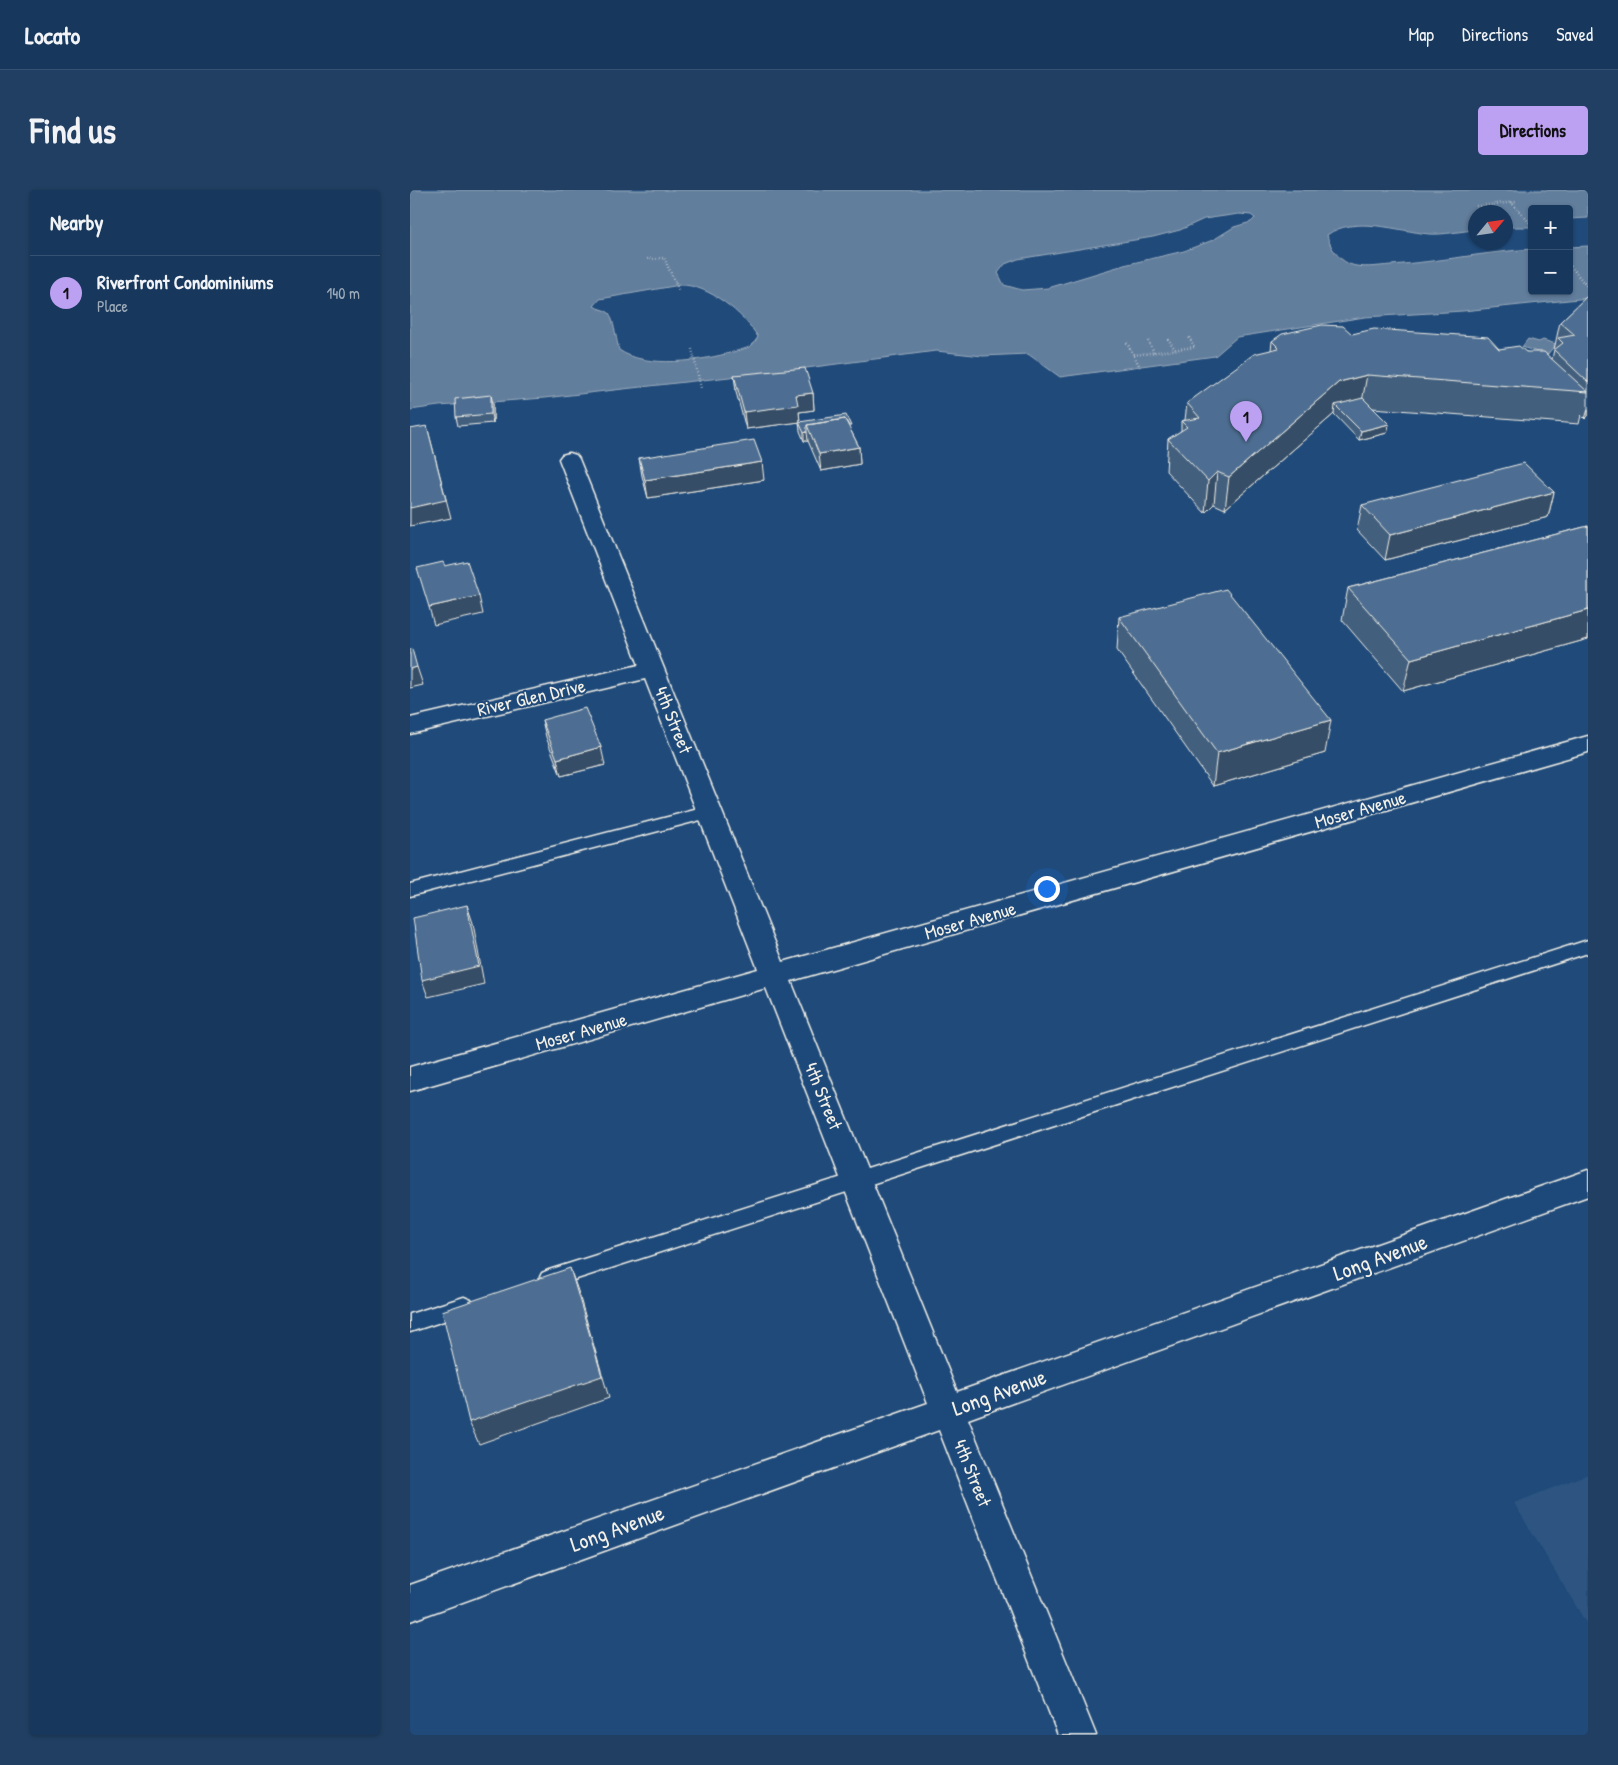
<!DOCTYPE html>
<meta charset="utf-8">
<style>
:root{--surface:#17385c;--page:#203f62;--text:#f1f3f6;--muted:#9eacbb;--line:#365272;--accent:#bca0f2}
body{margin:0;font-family:"Patrick Hand",sans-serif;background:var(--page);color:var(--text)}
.controls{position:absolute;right:15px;top:15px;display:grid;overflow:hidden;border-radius:5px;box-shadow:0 1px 4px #0004}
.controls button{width:45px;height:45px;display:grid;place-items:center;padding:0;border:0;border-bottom:1px solid var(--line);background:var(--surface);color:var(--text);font:25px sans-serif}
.compass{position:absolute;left:1058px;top:15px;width:45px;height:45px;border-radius:50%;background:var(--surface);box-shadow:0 1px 4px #0004;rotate:61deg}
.you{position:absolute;left:636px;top:698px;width:18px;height:18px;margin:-12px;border:4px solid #fff;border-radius:50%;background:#1a73e8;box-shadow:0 0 0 8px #1a73e833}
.badge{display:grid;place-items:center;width:32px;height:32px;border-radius:50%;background:var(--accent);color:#111;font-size:16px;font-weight:700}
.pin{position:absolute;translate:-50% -41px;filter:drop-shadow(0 1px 2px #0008)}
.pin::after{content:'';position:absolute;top:26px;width:18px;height:15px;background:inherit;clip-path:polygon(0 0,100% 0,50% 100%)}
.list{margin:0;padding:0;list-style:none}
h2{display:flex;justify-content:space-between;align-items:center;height:65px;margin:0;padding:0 20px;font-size:21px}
h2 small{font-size:16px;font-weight:400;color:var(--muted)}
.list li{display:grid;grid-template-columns:32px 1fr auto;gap:15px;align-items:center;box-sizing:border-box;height:75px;padding:0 20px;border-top:1px solid var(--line)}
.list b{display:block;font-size:19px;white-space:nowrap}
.list p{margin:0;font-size:16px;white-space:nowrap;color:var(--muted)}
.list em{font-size:16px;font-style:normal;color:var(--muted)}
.map{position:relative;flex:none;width:1178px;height:1545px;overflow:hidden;border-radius:5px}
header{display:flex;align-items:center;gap:30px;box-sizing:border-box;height:70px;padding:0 25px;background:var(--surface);border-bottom:1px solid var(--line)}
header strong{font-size:24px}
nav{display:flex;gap:28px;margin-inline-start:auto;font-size:18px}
.intro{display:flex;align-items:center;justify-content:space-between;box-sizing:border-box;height:120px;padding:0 30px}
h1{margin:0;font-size:35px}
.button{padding:12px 22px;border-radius:5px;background:var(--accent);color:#111;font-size:18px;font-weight:700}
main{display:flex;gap:30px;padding:0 30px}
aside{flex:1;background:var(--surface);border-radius:5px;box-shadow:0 1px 4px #0004}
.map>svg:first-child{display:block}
.built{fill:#2d5581}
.water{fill:#627e9d;stroke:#9cacbb;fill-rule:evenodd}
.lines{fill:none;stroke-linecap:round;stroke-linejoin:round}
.service-casing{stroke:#f4f1e8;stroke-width:3}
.minor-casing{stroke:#f4f1e8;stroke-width:3}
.path{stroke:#f4f1e8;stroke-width:2.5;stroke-dasharray:0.5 2.5;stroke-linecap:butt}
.service{fill:#1f4a7a;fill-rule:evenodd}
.minor{fill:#1f4a7a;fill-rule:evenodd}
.wall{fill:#425f7e;stroke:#f4f1e8}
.shaded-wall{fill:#364d66;stroke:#f4f1e8}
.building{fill:#4d6e92;stroke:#f4f1e8}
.labels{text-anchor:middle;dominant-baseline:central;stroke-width:4;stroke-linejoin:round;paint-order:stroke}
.street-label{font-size:19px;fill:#f4f1e8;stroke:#1f4a7a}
.near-street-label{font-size:22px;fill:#f4f1e8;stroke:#1f4a7a}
</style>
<header>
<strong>Locato</strong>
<nav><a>Map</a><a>Directions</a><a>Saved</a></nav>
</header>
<div class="intro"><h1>Find us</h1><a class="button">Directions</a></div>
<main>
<aside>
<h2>Nearby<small></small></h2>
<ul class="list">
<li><span class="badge">1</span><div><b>Riverfront Condominiums</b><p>Place</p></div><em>140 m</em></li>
</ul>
</aside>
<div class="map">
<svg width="1178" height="1545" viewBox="0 0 1178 1545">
<rect width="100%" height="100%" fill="#1f4a7a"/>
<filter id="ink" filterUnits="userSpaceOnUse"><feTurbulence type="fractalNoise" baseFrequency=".02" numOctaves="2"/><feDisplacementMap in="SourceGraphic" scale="10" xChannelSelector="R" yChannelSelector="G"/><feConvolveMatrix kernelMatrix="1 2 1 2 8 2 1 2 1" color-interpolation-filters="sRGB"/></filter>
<g filter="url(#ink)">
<path class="built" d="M1178 1284V1436L1104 1313Z"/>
<path class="water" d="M0 0H1178V28L1159 29V19H1122V37H1096V22H1066L1065 40C1051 41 1034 45 1019 44 988 41 944 25 917 45 920 57 927 68 939 74 952 79 967 76 981 75 1028 72 1075 62 1122 59V101H1159V57L1178 56V108L1053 121 955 127 827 147 805 166 650 187 618 164 573 166 526 161 381 180 134 208 29 216 0 220ZM829 24 841 25 845 28 841 32 824 37 803 50 774 61 714 75 638 98 612 100 594 95 588 83 595 74 608 69 743 47 770 40 794 29ZM270 95C298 94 334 124 348 147 346 150 344 153 341 156 336 159 329 160 323 162 292 171 236 179 209 160 207 152 203 127 199 123 195 119 189 120 184 116L190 109Z
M1118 149 1129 152 1133 150 1146 154 1137 165 1112 157Z"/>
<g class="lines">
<defs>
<path id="service" d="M300 616 306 618 308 622 306 626 0 706V694Z
M1178 750V763L139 1098 132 1095 129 1089 132 1083 139 1080Z
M54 1107 61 1110 64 1116 61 1122 0 1142V1124Z"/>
<path id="minor" d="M159 263 166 265 169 269 373 772 1178 546V562L381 791 547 1202 1178 980V1006L558 1229 686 1545H648L529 1240 0 1431V1395L518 1213 356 798 0 901V877L348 779 235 489 0 544V528L229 475 149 269 152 265Z"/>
</defs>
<use href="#service" class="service-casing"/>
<use href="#minor" class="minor-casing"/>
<path class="path" d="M1101 12 1122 35
M1066 16 1106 12
M237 69 254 68 269 101
M1159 74 1178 98
M758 149 765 159
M738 151 744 162
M717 153 730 177
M282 159 291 198
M724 165 785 157 778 146"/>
<use href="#service" class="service"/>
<use href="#minor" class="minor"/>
</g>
<path class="wall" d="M1178 106V226L1175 229 1171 225 1169 234 962 218 979 234 977 243 949 250 924 224 815 319 804 314 795 323 756 281 758 249 771 241V231L775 230 777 213 861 160 862 151 942 144 1116 162 1142 169 1150 132Z
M324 185 403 203 404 220 389 222 390 232 441 241 449 257 450 274 411 281 398 251H394L390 241 389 232 336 239 326 202Z
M83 214V233L48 236 46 227Z
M229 268 354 290 238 308 232 286Z
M1144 302 1138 327 975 370 947 340 952 315Z
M1178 336V449L993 501 932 430 938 398Z
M709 427 915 563 803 596 707 460Z
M132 530 195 575 151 586 136 547Z"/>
<path class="shaded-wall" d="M957 185 951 217 925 215 924 224 815 319 819 287 929 192Z
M403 203 404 220 389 222 390 232 336 239 334 222 386 205Z
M81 205 83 214V233L81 224Z
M1178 219V226L1175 229Z
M979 234 977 243 949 250 951 241Z
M17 236 41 328 0 336V318Z
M397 242 398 251H394V243Z
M449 257 450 274 411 281 409 264Z
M352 272 354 290 238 308 235 290Z
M807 282 804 314 795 323 798 291Z
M1144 302 1138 327 975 370 980 345Z
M69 406 73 424 24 435 19 417Z
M1178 420V449L993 501 1001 469Z
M7 477 13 495 0 498V479Z
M921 530 915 563 803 596 807 563Z
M191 557 195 575 151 586 147 569Z
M57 715 63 733 74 794 18 807 12 790Z
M160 1078 168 1101 199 1208 69 1254 59 1232Z"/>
<path class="building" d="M1177 106H1178V192L1144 160 1153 153 1148 148 1165 145 1150 132Z
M912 135 933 136 942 144 964 139 1078 147 1089 159 1109 156 1116 162H1134L1178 202 957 185 929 192 819 287 807 282 798 291 758 249 777 237 771 231 790 228 777 213 844 164 869 158 862 151 872 144Z
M395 178 403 203 386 205 388 215 334 222 324 185Z
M81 205V224L46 227 45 209Z
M953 208 979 234 951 241 925 215Z
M436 225 441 236H439L435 229 397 235V242L394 243 389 232Z
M435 229 449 257 409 264 397 235Z
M17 236 36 310 0 318V239Z
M344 250 352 272 235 290 229 268Z
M1114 273 1144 302 980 345 952 315Z
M1178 336V420L1001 469 938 398Z
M57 371 69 406 19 417 7 378 33 372 35 376Z
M816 399 921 530 807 563 709 427Z
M2 459 7 477 0 479V460Z
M175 518 191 557 147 569 132 530Z
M57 715 69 776 12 790 3 728Z
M160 1078 192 1186 59 1232 32 1121Z"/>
</g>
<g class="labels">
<g class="street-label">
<text transform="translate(121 507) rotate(-13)">River Glen Drive</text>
<text transform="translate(264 530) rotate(68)">4th Street</text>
<text transform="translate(950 619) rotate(-16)">Moser Avenue</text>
<text transform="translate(560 730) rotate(-16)">Moser Avenue</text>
<text transform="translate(171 841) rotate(-16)">Moser Avenue</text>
<text transform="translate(414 906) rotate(68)">4th Street</text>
<text transform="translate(563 1283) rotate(68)">4th Street</text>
</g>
<g class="near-street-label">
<text transform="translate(970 1067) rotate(-20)">Long Avenue</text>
<text transform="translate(589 1202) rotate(-20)">Long Avenue</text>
<text transform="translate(207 1338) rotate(-20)">Long Avenue</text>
</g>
</g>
</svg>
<div class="controls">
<button>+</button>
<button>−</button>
</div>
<svg class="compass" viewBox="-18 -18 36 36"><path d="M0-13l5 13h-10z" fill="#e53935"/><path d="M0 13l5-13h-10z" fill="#9eacbb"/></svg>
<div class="you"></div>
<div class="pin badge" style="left:836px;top:252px">1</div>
</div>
</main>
